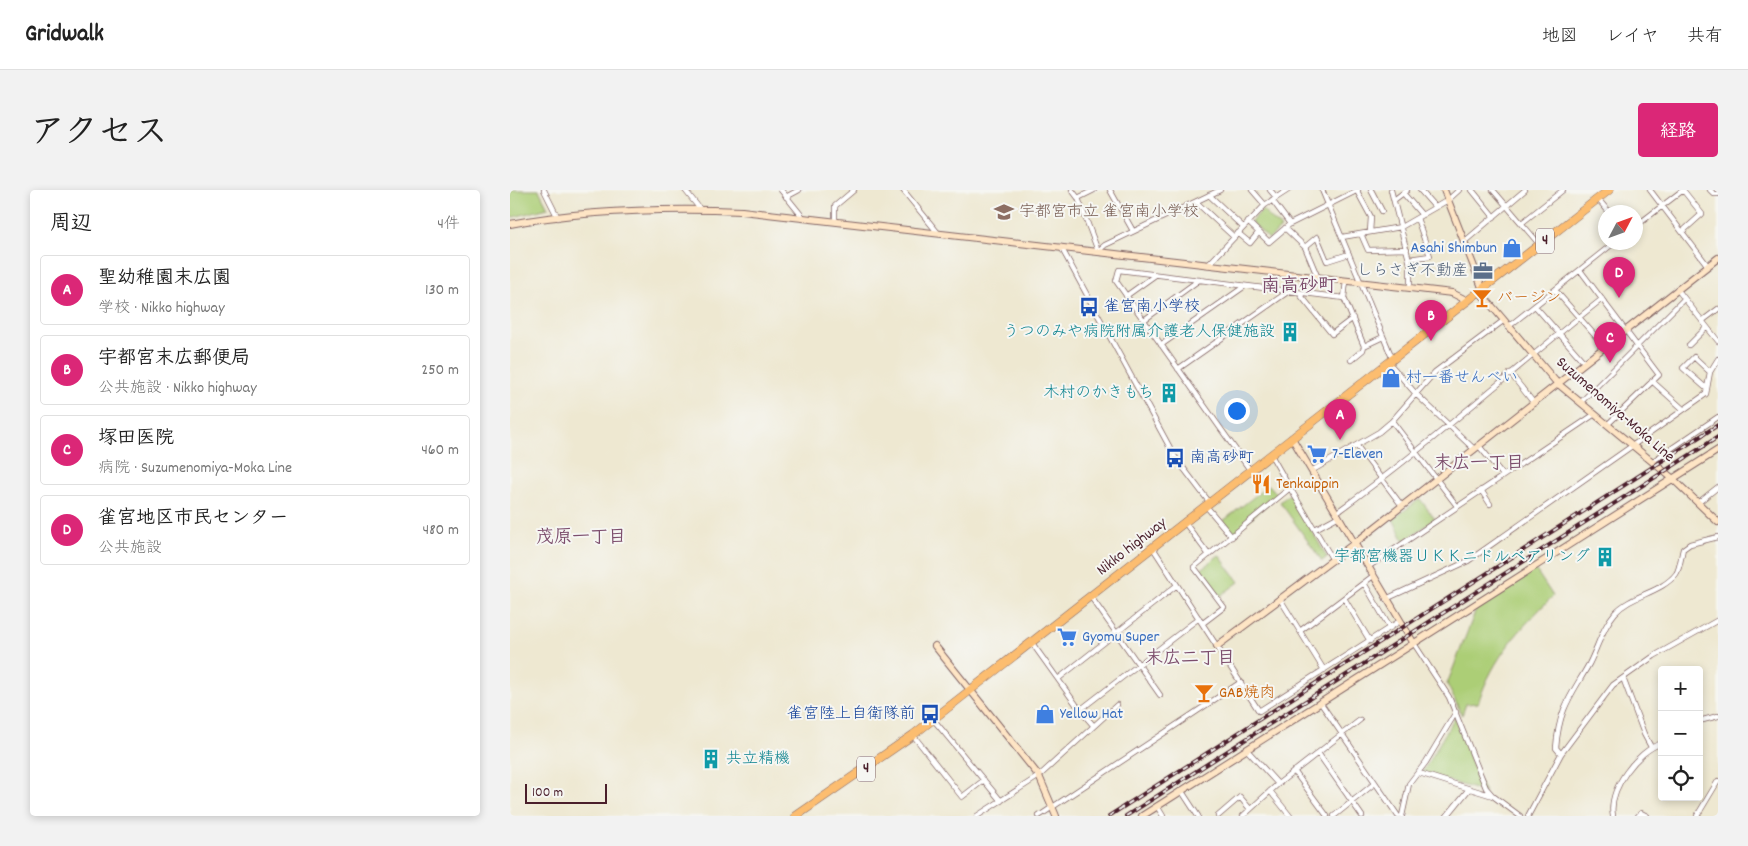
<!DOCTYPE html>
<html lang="ja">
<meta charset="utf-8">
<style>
:root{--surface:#fff;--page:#f2f2f2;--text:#222;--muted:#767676;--line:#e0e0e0;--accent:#db2777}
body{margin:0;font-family:Dekko,"Klee One",sans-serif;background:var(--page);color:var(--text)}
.controls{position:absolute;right:15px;bottom:15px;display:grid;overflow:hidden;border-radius:5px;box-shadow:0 2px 8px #0003}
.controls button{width:45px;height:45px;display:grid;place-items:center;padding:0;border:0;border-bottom:1px solid var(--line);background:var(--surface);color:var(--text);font:25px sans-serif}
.compass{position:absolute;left:1088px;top:15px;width:45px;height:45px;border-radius:50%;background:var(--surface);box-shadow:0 2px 8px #0003;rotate:49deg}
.scale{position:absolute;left:15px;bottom:12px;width:82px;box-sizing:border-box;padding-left:5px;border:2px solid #4a1f2b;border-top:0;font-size:14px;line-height:18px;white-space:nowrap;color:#4a1f2b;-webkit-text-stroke:4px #f6f6f2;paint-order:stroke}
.you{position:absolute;left:726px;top:220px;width:18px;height:18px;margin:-12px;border:4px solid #fff;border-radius:50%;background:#1a73e8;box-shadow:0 0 0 8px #1a73e833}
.badge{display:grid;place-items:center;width:32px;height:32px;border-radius:50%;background:var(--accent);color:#fff;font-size:16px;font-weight:700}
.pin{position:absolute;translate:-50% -41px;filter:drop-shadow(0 1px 2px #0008)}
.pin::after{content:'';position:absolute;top:26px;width:18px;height:15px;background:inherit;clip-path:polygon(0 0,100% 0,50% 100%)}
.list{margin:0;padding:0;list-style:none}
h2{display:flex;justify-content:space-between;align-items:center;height:65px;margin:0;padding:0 20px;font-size:21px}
h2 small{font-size:16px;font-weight:400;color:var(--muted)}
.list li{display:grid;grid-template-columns:32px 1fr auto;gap:15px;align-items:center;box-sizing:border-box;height:70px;margin:0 10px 10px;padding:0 10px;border:1px solid var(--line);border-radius:5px}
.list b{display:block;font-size:19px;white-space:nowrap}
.list p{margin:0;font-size:16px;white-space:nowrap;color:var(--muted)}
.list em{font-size:16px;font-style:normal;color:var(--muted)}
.icon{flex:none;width:28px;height:28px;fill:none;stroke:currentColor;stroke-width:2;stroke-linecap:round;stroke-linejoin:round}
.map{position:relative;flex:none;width:1208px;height:626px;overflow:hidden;border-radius:5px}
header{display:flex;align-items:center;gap:30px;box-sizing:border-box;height:70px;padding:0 25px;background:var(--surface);border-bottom:1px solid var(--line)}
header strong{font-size:24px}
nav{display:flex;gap:28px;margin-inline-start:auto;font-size:18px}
.intro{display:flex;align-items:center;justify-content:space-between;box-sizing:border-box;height:120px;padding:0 30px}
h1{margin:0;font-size:35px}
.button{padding:12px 22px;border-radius:5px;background:var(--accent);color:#fff;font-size:18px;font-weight:700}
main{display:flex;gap:30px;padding:0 30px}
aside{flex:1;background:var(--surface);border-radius:5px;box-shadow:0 2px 8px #0003}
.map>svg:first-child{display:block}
.green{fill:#acce76;stroke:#7b7650}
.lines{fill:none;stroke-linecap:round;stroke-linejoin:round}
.street-casing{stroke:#836565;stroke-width:6}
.secondary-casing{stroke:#836565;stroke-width:8}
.highway-casing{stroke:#836565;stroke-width:9}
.street{stroke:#fff;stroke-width:4.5}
.secondary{stroke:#fee5c5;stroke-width:6}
.highway{stroke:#fcbd6f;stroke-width:8}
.rail-casing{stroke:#4a1f2b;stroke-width:4}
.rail{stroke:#f6f6f2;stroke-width:2;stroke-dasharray:5.5;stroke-linecap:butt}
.labels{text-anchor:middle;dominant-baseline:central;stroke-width:4;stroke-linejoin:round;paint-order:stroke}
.shield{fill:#f6f6f2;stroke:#7e6067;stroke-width:1}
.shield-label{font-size:15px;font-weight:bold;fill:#4a1f2b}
.education-label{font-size:16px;fill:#785e54;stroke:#f6f6f2;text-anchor:start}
.shop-label{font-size:16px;fill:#366cbe;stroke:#f6f6f2;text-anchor:start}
.service-label{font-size:16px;fill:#4e5e75;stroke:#f6f6f2;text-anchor:end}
.food-label{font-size:16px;fill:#c56008;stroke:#f6f6f2;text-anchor:start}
.transit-label{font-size:16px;fill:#164399;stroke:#f6f6f2;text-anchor:start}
.culture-label{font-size:16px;fill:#0d838f;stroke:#f6f6f2;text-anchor:end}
.street-label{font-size:16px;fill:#4a1f2b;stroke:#f6f6f2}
.neighbourhood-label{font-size:18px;font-weight:bold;fill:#7d4e6d;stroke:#f6f6f2}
.quarter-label{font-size:19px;font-weight:bold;fill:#7d4e6d;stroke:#f6f6f2}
</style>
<header>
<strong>Gridwalk</strong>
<nav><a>地図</a><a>レイヤ</a><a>共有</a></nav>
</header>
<div class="intro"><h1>アクセス</h1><a class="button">経路</a></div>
<main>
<aside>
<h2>周辺<small>4件</small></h2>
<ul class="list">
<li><span class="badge">A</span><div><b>聖幼稚園末広園</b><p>学校 · Nikko highway</p></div><em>130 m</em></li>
<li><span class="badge">B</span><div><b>宇都宮末広郵便局</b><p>公共施設 · Nikko highway</p></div><em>250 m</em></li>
<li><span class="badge">C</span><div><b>塚田医院</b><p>病院 · Suzumenomiya-Moka Line</p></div><em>460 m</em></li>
<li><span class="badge">D</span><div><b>雀宮地区市民センター</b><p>公共施設</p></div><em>480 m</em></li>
</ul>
</aside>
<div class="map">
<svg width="1208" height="626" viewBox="0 0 1208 626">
<rect width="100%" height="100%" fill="#f6f6f2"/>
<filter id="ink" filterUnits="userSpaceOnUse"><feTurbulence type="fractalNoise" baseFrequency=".02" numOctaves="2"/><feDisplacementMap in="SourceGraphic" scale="10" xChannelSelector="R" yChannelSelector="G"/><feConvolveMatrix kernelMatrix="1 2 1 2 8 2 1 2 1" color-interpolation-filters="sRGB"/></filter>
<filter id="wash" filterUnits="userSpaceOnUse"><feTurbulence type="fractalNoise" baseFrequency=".0096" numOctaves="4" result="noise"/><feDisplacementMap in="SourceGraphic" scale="20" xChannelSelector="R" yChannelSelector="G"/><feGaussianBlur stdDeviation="1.12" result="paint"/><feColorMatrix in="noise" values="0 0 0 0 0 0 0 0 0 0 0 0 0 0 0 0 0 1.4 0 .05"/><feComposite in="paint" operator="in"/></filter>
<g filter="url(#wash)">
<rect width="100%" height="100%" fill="#eee8d1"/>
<path class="green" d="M0 0H29L38 18 0 28Z
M752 20 771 38 759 49 741 32Z
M759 295 768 305 723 344 713 331Z
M778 305H781L817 367 812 371 770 312Z
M910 309 925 329 894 351 883 329Z
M709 365 729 392 710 406 690 380Z
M1025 379 1043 406C1009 440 984 466 968 513L956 514 952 525 937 494 967 417Z
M945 527 968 589 975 602 912 583Z"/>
</g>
<g filter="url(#ink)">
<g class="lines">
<defs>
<path id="street" d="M34 0 48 28
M175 0 190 19
M271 0 292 26
M393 0 428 43
M562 0 568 8 588 61 595 55 710 0
M600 0 623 41
M742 0 755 15
M760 0 766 7
M812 0 883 170
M861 0 872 21
M881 0 900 74V98
M910 0 925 17
M962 0 984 27
M983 0 1030 55
M1140 0 1198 76
M1200 0 1204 4H1208
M847 1 861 27 860 42
M893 3 912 25
M699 5 733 37
M276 7 289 0
M568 8 584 0
M1088 9 1099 22
M762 10 780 34
M884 10 897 0
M686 12 724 47
M325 31V16L344 0
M738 32 759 52 780 34 848 0
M1013 32 1053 0
M1126 36 1173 0 1192 24 1172 42
M775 38 795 57 808 88
M728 43 740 53 749 42
M851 44 858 60 897 59
M832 47 891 37 938 10 949 0
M954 52 1015 0
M551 57 665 267 700 313
M795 57 807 47 817 71 839 64
M899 69 920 66 907 28
M698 75 755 15 778 0
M1070 80 1149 185 1098 234
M1167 99 1208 151
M1045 100 1095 157
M788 102 822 144 843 128
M616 106 644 86
M834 108 836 91
M1025 116 1074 172
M634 130 689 90
M1192 131 1208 119
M998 137 1105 52
M651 155 735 96
M1179 155 1197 137
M841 170 853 160 854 156
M879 173 906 204 964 259
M668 179 779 101
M1000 183 1023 212
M1142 191 1173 219
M1197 199 1173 178 1184 167 1200 182
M1071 212 1174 109
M882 231 947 316
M847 256 892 316
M969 256 993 285
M761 265 780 298
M1143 271 1208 227
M740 280 606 91 609 80 834 108 854 156 873 147
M803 280 869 242 882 231 925 182 993 131
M971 300 980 314
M1189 312 1208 297
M696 316 722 347
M827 322C919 256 1003 179 1092 109
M675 333 699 365
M805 339 829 326
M643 358 749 521 890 431
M858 377 1085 224
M854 393 880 438
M581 407 650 505
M834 408 860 451
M770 409 814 480
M876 409 958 371 1196 204 1200 182 1208 169
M693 433 714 417 684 377 780 298 823 370
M790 441 863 386
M903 452 939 507 976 598 983 606 1010 626
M522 453 570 520
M1113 488 1134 544 1141 557
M548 489 667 395
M810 512 832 544 850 530
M423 529 491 611
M1189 531 1208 526
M583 535 570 520 689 428
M403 545 452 607 474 590
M737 560 768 594
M808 563 852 626
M1051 564 1046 558C1049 518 1061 506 1079 474 1088 457 1092 438 1105 423 1121 405 1151 403 1166 384 1170 379 1171 366 1173 359L1180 354 1208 347
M784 581 817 626
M909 583 983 606
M671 600 688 626
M760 601 780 626
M647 616 653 626
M467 626 529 586 607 515
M529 626 731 492
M708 626 730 607 740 619
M733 626 768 594 832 544 888 626
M824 626 865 593
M892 626 899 594 916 572 946 522
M937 626 959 599
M1018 626 1051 564 1103 495 1144 466 1208 430
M1103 626C1098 599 1127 561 1152 553
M1128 626 1131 623 1137 626
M1187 626 1208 591"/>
<path id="secondary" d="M934 0 973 100
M0 34C77 20 155 18 232 21L900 98 942 103 958 111
M970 102 1047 193 1162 288 1208 332
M782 248 903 452
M425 456 529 586 546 626
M707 456 845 353 1208 68
M632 626 1208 260"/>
<path id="highway" d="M286 626 403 545 1099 0"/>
</defs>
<use href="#street" class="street-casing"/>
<use href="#secondary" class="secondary-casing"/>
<use href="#highway" class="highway-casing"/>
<use href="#street" class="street"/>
<use href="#secondary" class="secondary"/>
<use href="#highway" class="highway"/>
<defs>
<path id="rail" d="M599 626 1208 235
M616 626 1208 247"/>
</defs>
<use href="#rail" class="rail-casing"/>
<use href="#rail" class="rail"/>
</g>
</g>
<defs>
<symbol id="school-bare" viewBox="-9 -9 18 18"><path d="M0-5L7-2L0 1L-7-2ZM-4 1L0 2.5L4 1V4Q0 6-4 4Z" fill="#8d6e63" stroke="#f6f6f2" stroke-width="2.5" paint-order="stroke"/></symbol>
<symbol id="shop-bare" viewBox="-9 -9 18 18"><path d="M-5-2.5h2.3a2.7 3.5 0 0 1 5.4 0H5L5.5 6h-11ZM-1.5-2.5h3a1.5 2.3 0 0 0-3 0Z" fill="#3f7fe0" stroke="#f6f6f2" stroke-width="2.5" paint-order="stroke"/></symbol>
<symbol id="office-bare" viewBox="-9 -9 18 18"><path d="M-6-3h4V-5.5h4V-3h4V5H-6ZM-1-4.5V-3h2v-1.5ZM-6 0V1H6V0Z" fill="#5c6f8a" stroke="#f6f6f2" stroke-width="2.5" paint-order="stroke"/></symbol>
<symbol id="bar-bare" viewBox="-9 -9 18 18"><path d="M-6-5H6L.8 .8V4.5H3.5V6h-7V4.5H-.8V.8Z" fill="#e8710a" stroke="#f6f6f2" stroke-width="2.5" paint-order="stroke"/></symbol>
<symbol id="bus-bare" viewBox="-9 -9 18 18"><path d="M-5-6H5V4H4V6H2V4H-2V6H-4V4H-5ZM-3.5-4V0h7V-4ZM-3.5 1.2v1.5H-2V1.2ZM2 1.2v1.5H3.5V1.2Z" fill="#1a4fb4" stroke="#f6f6f2" stroke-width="2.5" paint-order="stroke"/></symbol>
<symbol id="building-bare" viewBox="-9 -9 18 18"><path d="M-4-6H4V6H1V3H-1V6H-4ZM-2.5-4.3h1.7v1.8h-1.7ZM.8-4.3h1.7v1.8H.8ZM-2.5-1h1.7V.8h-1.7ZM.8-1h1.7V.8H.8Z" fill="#0f9aa8" stroke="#f6f6f2" stroke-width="2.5" paint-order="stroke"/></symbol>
<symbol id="supermarket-bare" viewBox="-9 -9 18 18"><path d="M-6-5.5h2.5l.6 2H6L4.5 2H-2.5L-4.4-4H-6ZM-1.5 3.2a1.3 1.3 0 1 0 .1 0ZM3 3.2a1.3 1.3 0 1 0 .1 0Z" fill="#3f7fe0" stroke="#f6f6f2" stroke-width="2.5" paint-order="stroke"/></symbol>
<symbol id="restaurant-bare" viewBox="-9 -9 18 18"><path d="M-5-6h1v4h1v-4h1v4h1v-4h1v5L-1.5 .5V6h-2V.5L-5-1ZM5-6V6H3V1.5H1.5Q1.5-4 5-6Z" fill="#e8710a" stroke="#f6f6f2" stroke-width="2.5" paint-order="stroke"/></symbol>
</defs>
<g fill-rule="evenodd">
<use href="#school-bare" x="480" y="8" width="28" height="28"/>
<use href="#shop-bare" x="988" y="44" width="28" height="28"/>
<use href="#office-bare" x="959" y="67" width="28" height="28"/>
<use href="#bar-bare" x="958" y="94" width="28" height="28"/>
<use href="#bus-bare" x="565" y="103" width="28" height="28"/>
<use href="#building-bare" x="766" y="128" width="28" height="28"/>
<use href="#shop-bare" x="867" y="174" width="28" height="28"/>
<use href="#building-bare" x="645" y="189" width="28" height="28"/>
<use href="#supermarket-bare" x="793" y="250" width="28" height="28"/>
<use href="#bus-bare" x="651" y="254" width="28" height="28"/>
<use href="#restaurant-bare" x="737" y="280" width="28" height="28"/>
<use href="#building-bare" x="1081" y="353" width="28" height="28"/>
<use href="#supermarket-bare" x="543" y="433" width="28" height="28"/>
<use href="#bar-bare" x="680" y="489" width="28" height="28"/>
<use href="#bus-bare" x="406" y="510" width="28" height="28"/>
<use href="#shop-bare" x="521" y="510" width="28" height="28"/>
<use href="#building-bare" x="187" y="555" width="28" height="28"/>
</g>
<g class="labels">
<g class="shield">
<rect x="1026" y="38.5" width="18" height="25" rx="4"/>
<rect x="347" y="566.5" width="18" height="25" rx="4"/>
</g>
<g class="shield-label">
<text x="1035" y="51">4</text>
<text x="356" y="579">4</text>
</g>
<g class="education-label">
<text x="509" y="22">宇都宮市立 雀宮南小学校</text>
</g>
<g class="shop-label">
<text x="987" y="58" text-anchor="end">Asahi Shimbun</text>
<text x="896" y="188">村一番せんべい</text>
<text x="822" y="264">7-Eleven</text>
<text x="572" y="447">Gyomu Super</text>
<text x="550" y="524">Yellow Hat</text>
</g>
<g class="service-label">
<text x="958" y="81">しらさぎ不動産</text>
</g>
<g class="food-label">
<text x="987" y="108">バージン</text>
<text x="766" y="294">Tenkaippin</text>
<text x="709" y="503">GAB焼肉</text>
</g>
<g class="transit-label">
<text x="594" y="117">雀宮南小学校</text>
<text x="680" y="268">南高砂町</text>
<text x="405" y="524" text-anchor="end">雀宮陸上自衛隊前</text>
</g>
<g class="culture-label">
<text x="765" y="142">うつのみや病院附属介護老人保健施設</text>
<text x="644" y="203">木村のかきもち</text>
<text x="1080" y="367">宇都宮機器ＵＫＫニドルベアリング</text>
<text x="216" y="569" text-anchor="start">共立精機</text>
</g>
<g class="street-label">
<text transform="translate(1105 220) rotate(41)">Suzumenomiya-Moka Line</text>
<text transform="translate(622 357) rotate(-38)">Nikko highway</text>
</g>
<g class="neighbourhood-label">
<text x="969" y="274">末広一丁目</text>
<text x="71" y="348">茂原一丁目</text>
<text x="680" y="469">末広二丁目</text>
</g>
<g class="quarter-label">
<text x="789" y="97">南高砂町</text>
</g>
</g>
</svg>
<div class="controls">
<button>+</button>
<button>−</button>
<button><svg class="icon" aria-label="locate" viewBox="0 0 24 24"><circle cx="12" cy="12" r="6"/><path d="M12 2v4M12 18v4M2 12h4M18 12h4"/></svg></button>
</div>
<svg class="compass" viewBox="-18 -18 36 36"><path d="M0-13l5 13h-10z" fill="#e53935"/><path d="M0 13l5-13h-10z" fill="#767676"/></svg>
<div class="scale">100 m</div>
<div class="you"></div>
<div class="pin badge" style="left:830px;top:250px">A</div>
<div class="pin badge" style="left:921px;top:151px">B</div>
<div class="pin badge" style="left:1100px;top:173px">C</div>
<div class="pin badge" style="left:1109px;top:108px">D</div>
</div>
</main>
